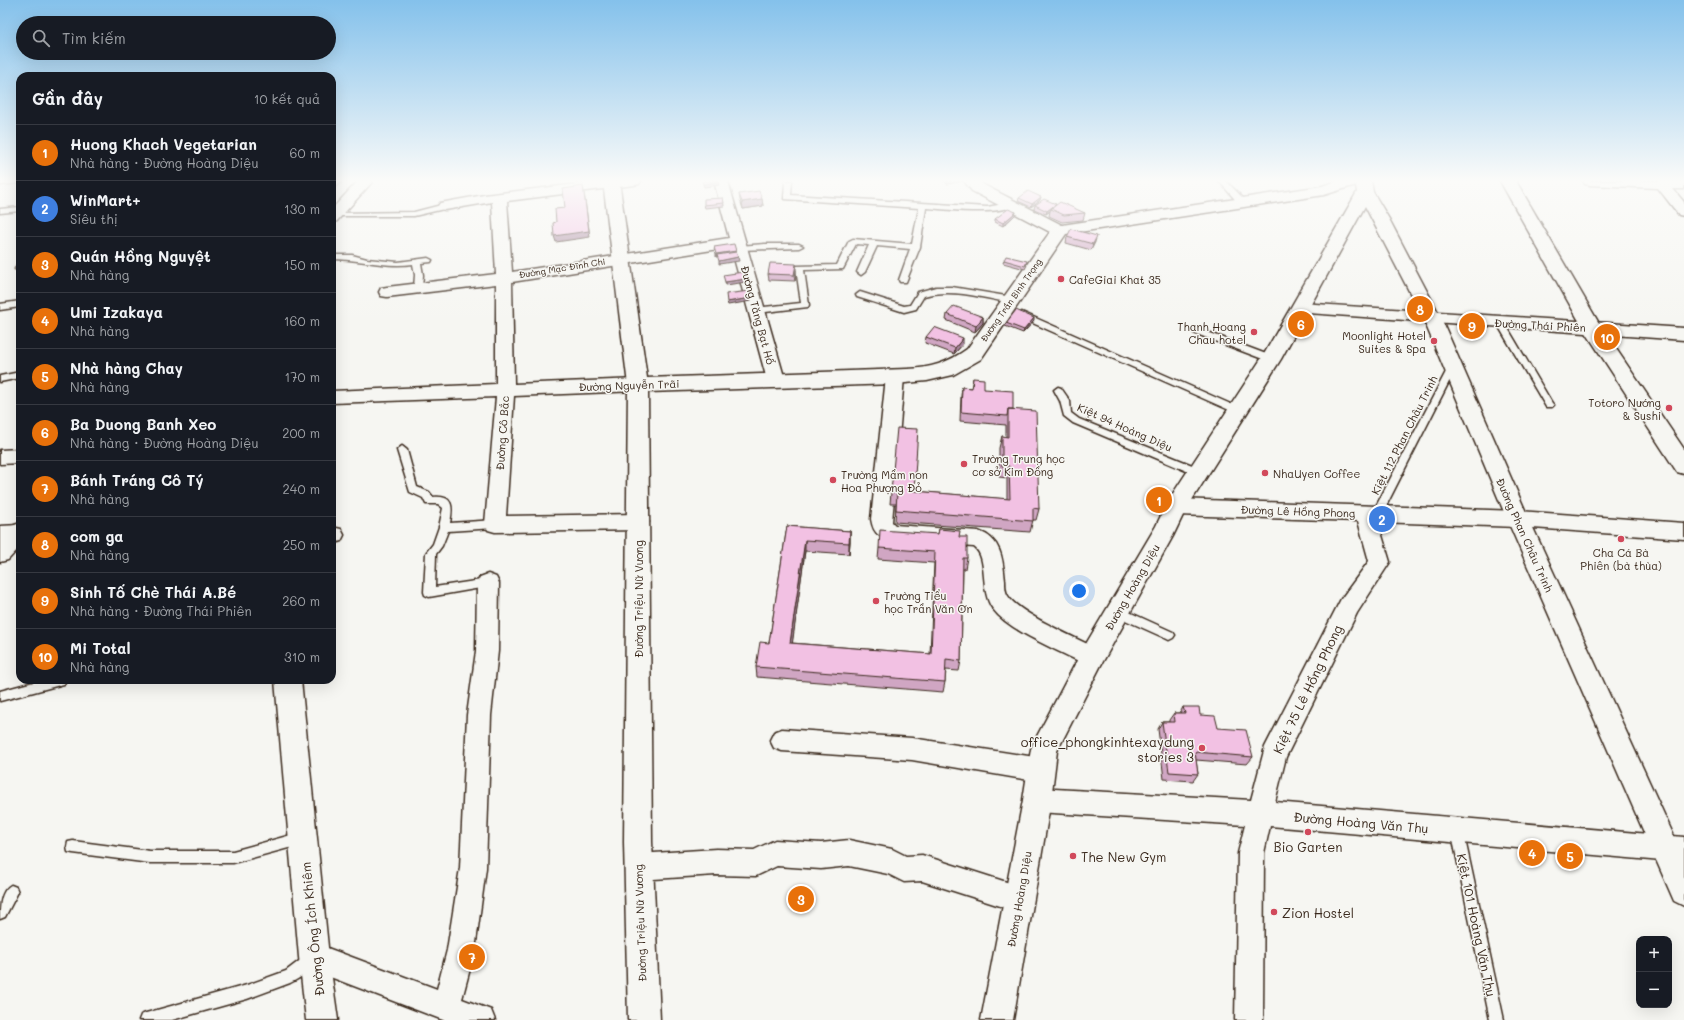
<!DOCTYPE html>
<html lang="vi">
<meta charset="utf-8">
<style>
:root{--surface:#171b24;--page:#20242c;--text:#f1f3f6;--muted:#9ea1a6;--line:#363941;--accent:#2563eb}
body{margin:0;font-family:Mali,sans-serif;background:var(--page);color:var(--text)}
.controls{position:absolute;right:12px;bottom:12px;display:grid;overflow:hidden;border-radius:8px;box-shadow:0 4px 16px #0002}
.controls button{width:36px;height:36px;display:grid;place-items:center;padding:0;border:0;border-bottom:1px solid var(--line);background:var(--surface);color:var(--text);font:20px sans-serif}
.you{position:absolute;left:1079px;top:591px;width:14px;height:14px;margin:-10px;border:3px solid #fff;border-radius:50%;background:#1a73e8;box-shadow:0 0 0 6px #1a73e833}
.badge{display:grid;place-items:center;width:26px;height:26px;border-radius:50%;background:var(--accent);color:#fff;font-size:13px;font-weight:700}
.pin{position:absolute;translate:-50% -50%;border:2px solid #fff;box-shadow:0 1px 4px #0006}
.list{margin:0;padding:0;list-style:none}
h2{display:flex;justify-content:space-between;align-items:center;height:52px;margin:0;padding:0 16px;font-size:17px}
h2 small{font-size:13px;font-weight:400;color:var(--muted)}
.list li{display:grid;grid-template-columns:26px 1fr auto;gap:12px;align-items:center;box-sizing:border-box;height:56px;padding:0 16px;border-top:1px solid var(--line)}
.list b{display:block;font-size:15px;white-space:nowrap}
.list p{margin:0;font-size:13px;white-space:nowrap;color:var(--muted)}
.list em{font-size:13px;font-style:normal;color:var(--muted)}
.icon{flex:none;width:22px;height:22px;fill:none;stroke:currentColor;stroke-width:2;stroke-linecap:round;stroke-linejoin:round}
.map{position:relative;flex:none;width:1684px;height:1020px;overflow:hidden}
.search{position:absolute;background:var(--surface);box-shadow:0 4px 16px #0002;left:16px;top:16px;width:320px;height:44px;display:flex;align-items:center;gap:10px;box-sizing:border-box;padding:0 14px;border-radius:22px;color:var(--muted);font-size:15px}
.panel{position:absolute;background:var(--surface);box-shadow:0 4px 16px #0002;left:16px;top:72px;width:320px;height:612px;border-radius:12px}
.map>svg:first-child{display:block}
.lines{fill:none;stroke-linecap:round;stroke-linejoin:round}
.service-casing{stroke:#3b2a1e;stroke-width:3}
.minor-casing{stroke:#3b2a1e;stroke-width:3}
.tertiary-casing{stroke:#3b2a1e;stroke-width:3}
.secondary-casing{stroke:#3b2a1e;stroke-width:3}
.service{fill:#f6f6f2;fill-rule:evenodd}
.minor{fill:#f6f6f2;fill-rule:evenodd}
.tertiary{fill:#f6f6f2;fill-rule:evenodd}
.secondary{fill:#f6f6f2;fill-rule:evenodd}
.wall{fill:#d0a6c3;stroke:#3b2a1e}
.shaded-wall{fill:#a9879f;stroke:#3b2a1e}
.building{fill:#f2c1e3;stroke:#3b2a1e}
.poi-dot{fill:#d1495b;stroke:#f6f6f2;stroke-width:1.5}
.labels{text-anchor:middle;dominant-baseline:central;stroke-width:3;stroke-linejoin:round;paint-order:stroke}
.far-street-label{font-size:9px;fill:#3b2a1e;stroke:#f6f6f2}
.poi-label{font-size:11px;fill:#3b2a1e;stroke:#f6f6f2;text-anchor:start}
.street-label{font-size:11px;fill:#3b2a1e;stroke:#f6f6f2}
.near-street-label{font-size:13px;fill:#3b2a1e;stroke:#f6f6f2}
.near-poi-label{font-size:13px;fill:#3b2a1e;stroke:#f6f6f2;text-anchor:start}
</style>
<div class="map">
<svg width="1684" height="1020" viewBox="0 0 1684 1020">
<rect width="100%" height="100%" fill="#f6f6f2"/>
<filter id="ink" filterUnits="userSpaceOnUse"><feTurbulence type="fractalNoise" baseFrequency=".025" numOctaves="2"/><feDisplacementMap in="SourceGraphic" scale="8" xChannelSelector="R" yChannelSelector="G"/><feConvolveMatrix kernelMatrix="1 2 1 2 8 2 1 2 1" color-interpolation-filters="sRGB"/></filter>
<g filter="url(#ink)">
<g class="lines">
<defs>
<path id="service" d="M0 181H20V183L0 185Z
M334 181H342L332 189V183Z
M785 181H792L791 195 987 207 1009 203 1013 205C1000 216 945 209 926 208L920 247 906 282H900L899 280 910 249 877 246 865 272 861 275 857 272 869 245 856 244 843 269 804 270 809 305 808 307 757 313 753 310 754 308 801 303 796 268 797 266 837 265 849 241 853 239 912 244 919 208 784 199Z
M1219 181H1226L1245 200V204H1239Z
M445 204H448V208L414 216H332V213H335L414 212Z
M20 207V211L0 213V209Z
M765 244H799L803 246 799 248 739 250 735 248 739 246Z
M332 255H352L367 259 398 262 428 258 432 260 431 262 421 263 423 275 422 288 418 291 414 288 415 275 413 264C385 268 360 259 332 259Z
M17 265H20V271L15 269Z
M936 287H952L1012 297 1016 300 1012 303C983 298 953 288 924 296L916 309 904 312 857 297 856 295 860 292 904 306 910 305 918 292Z
M20 301V307L0 310V304Z
M1022 312 1242 409 1244 411 1242 413H1236L1019 317 1018 315Z
M1500 319 1503 320 1552 403 1554 405 1552 407H1546L1496 322Z
M1197 328 1274 357 1275 359 1274 361H1268L1194 333 1193 331Z
M1453 363 1457 366 1382 514 1381 517H1373L1372 514 1449 366Z
M20 372V378L0 382V376Z
M1058 387 1061 388 1070 401 1071 413 1079 419 1202 469 1204 472 1202 475H1196L1073 423 1064 416 1060 401 1054 390Z
M402 446 407 450 417 487 429 492 433 497C454 495 453 507 450 523L495 520 499 521 500 524 499 527 495 528 448 531 442 546 436 554 435 587 488 579 492 580 493 583 492 586 429 597 425 595 424 592 426 553 433 544 439 527 443 508 438 504H426L423 498 410 492 397 450Z
M1118 607 1173 632 1175 635 1173 638 1169 640 1165 638 1114 615 1113 612 1114 609Z
M41 680H66L64 684 60 685 0 701V691Z
M1457 824 1461 826 1463 830 1504 1020H1490L1451 830 1453 826Z
M302 832 307 833 308 838 307 843 233 863H150L73 853 68 852 67 847 68 842 73 841 150 851H233Z
M11 885 16 887 18 892 5 917 0 919C0 907 0 891 11 885Z
M311 952 316 954 318 959C314 969 299 979 290 983L247 999 172 1020H139L141 1015 146 1013 247 985 286 971Z"/>
<path id="minor" d="M358 181H373L337 221 332 223V209Z
M602 181H641L639 184 634 185 507 201 512 272 729 238 714 181H728L785 380 782 384 776 386 770 384 767 380 731 247 512 282 514 384 638 379 644 381 647 385 644 389 638 391 514 396 506 516 639 514 646 516 649 522 646 528 639 530 495 532 488 530 485 524 496 397 332 403V391L496 384V284L387 297 381 296 379 292 381 288 387 287 496 274 492 202 445 210 440 209 438 206 440 203 484 195Z
M1583 181H1684V189H1673L1684 202V216L1679 215 1658 188 1590 185 1585 184Z
M1300 303 1684 328V340L1294 312 1292 308 1294 304Z
M895 371 901 373 904 377 892 522 895 525 978 531C1001 538 1003 559 1005 581 1005 585 1005 592 1008 596 1019 614 1079 639 1100 650L1103 657 1100 664 1092 667 1084 664C1060 651 1009 631 993 609 979 591 989 558 974 547 954 545 893 546 879 535 874 532 872 525 871 519L886 377 889 373Z
M20 449V463L0 464V450Z
M1176 499 1518 511 1684 523V539L1518 527 1378 522 1390 562 1357 613 1286 757 1275 802 1684 837V863L1270 826 1264 853 1263 1020H1235L1238 853 1245 825 1037 812 1028 809 1025 800 1028 791 1037 788 1251 800 1265 747 1341 599 1369 561 1358 521 1176 515 1169 513 1166 507 1169 501Z
M20 525V541L0 542V526Z
M332 527 341 529 344 535 341 541 332 544Z
M488 574 496 577 499 583 498 651 491 715 486 868 475 950 462 999 491 1010 495 1020H443L304 967 300 957 304 947 314 943 437 989 447 950 460 868 467 715 476 651 477 583 480 577Z
M782 729 912 738 1041 758 1050 762 1053 770 1050 778 1041 782 912 760 782 751 774 748 770 740 774 732Z
M775 840 821 843 849 840 892 849 906 856 922 855 1019 886 1028 890 1032 899 1028 908 1019 912 922 881 904 882 888 874 849 866 821 869 777 866 756 876 716 875 638 880 629 876 625 867 629 858 638 854 716 849 754 850Z"/>
<path id="tertiary" d="M603 181H619L647 378 907 369C930 368 948 363 967 349L1050 232 972 191 964 181H980L984 185 1062 225 1322 186 1337 181H1371L1373 192 1389 219 1441 318 1529 519 1684 858V906L1674 901 1507 519 1423 318 1365 206 1281 359 1185 511 1173 536 1101 665 1057 751 1051 800 1013 1020H981L1023 800 1031 749 1035 740 1083 649 1156 526 1168 501 1263 356 1357 192 1356 185 1324 195 1066 234 981 359 953 375 927 381 895 384 648 392 652 842 660 1020H628L624 842 628 385Z
M1500 181H1516L1600 325 1684 449V474L1677 472 1583 328Z
M20 523V547L8 560 0 562V538L12 526Z"/>
<path id="secondary" d="M275 680H301L329 957 338 1020H306L299 957Z"/>
</defs>
<use href="#service" class="service-casing"/>
<use href="#minor" class="minor-casing"/>
<use href="#tertiary" class="tertiary-casing"/>
<use href="#secondary" class="secondary-casing"/>
<use href="#service" class="service"/>
<use href="#minor" class="minor"/>
<use href="#tertiary" class="tertiary"/>
<use href="#secondary" class="secondary"/>
</g>
<path class="wall" d="M944 181H963L947 184Z
M739 194 762 199 763 206 743 209 740 200Z
M1041 197 1040 200 1031 207 1018 201 1019 198Z
M723 198 724 206 705 208 704 205Z
M1035 205 1056 206 1085 213 1083 220 1062 222 1049 216 1050 211 1046 214 1034 209Z
M1016 212 1015 215 1003 226 995 222V219Z
M1067 237 1095 242 1091 250 1066 243Z
M1004 260 1027 265 1025 269 1003 263Z
M796 270 795 281 769 280 768 274Z
M947 314 983 317V323L975 332 946 320Z
M1034 321 1023 333 1005 326 1006 323Z
M926 337 963 344 954 354 925 343Z
M973 378 984 389 1013 409 1039 509 1036 520H1033L1030 532 895 522 896 504H890L891 492 914 491 1007 499V478L999 477V448L1002 436 1006 437V425L960 421 961 396 962 387 971 388Z
M787 526 850 531V542L849 554 805 551 792 643 930 654 934 563 878 559 879 548 938 534 939 529 959 537 967 558 965 569H963L961 661 959 671 946 670 945 682 943 692 757 677 756 667 769 643Z
M1183 707 1200 715 1218 728 1253 757 1247 764 1196 760 1198 774 1193 781 1164 779 1158 729 1162 722H1169V720L1174 713H1180Z"/>
<path class="shaded-wall" d="M947 181H963L947 184Z
M718 182 719 185 704 187 703 184Z
M583 186 584 192 590 237 556 242 554 236Z
M1041 197 1040 200 1031 207 1032 204Z
M762 199 763 206 743 209 742 202Z
M1056 204 1055 207 1051 209 1050 211 1046 214 1047 211Z
M1016 212 1015 215 1003 226V223Z
M1097 236 1095 242 1091 250 1093 244Z
M736 251V254L717 255V257H716V254Z
M738 257 739 261 719 264V261Z
M796 264V270L795 281 794 275Z
M746 279V282L726 285 725 282Z
M750 298 751 301 728 305 727 302Z
M983 317V323L975 332 976 326Z
M1034 318V321L1023 333 1024 330Z
M963 338V344L954 354 955 348Z
M850 531V542L849 554V543Z
M805 540V551L791 653 790 643Z"/>
<path class="building" d="M702 181H718V182L703 184Z
M583 186 589 231 554 236 553 223 556 222 555 209 565 208 563 189Z
M759 191 762 199 742 202 739 194Z
M1028 191 1041 197 1032 204 1019 198Z
M723 198 724 203 704 205V199Z
M1044 199 1056 204 1047 211 1035 205Z
M1060 202 1085 213 1064 215 1051 209Z
M1008 209 1016 212 1003 223 995 219Z
M1071 229 1097 236 1093 244 1067 237Z
M734 244 736 251 716 254 714 247Z
M736 252 738 257 719 261 717 255Z
M1006 256 1027 261 1025 266 1004 260Z
M770 263 796 264 794 275 768 274Z
M743 272 746 279 725 282 723 275Z
M749 291 750 298 727 302 726 294Z
M954 306 983 317 976 326 947 314Z
M1016 310 1034 318 1024 330 1006 323Z
M934 327 963 338 955 348 926 337Z
M973 378 984 379V389L1013 391V409H1008L1007 416 961 412 962 387 972 388Z
M1008 409 1036 411 1039 509 1033 508V521L896 510 897 492H891L897 428 918 429 914 491 1010 499 1009 466H1002V436L1008 437Z
M787 526 850 531 849 543 805 540 790 643 931 654 935 552 879 548 880 530 938 534 939 529 960 531 959 537H967V558H963L961 661 946 659 945 682 756 667 760 642 769 643Z
M1183 707H1199L1200 715 1215 716 1218 728 1246 730 1253 757 1195 752 1198 774 1169 772 1162 722H1175L1174 713H1185Z"/>
</g>
<linearGradient id="sky" x2="0" y2="1"><stop stop-color="#84c1eb"/><stop offset="0.56" stop-color="#fbfbf9"/><stop offset="1" stop-color="#fbfbf9" stop-opacity="0"/></linearGradient>
<rect width="1684" height="323" fill="url(#sky)"/>
<g class="poi-dot">
<circle cx="1061" cy="279" r="4"/>
<circle cx="1254" cy="332" r="4"/>
<circle cx="1434" cy="341" r="4"/>
<circle cx="1669" cy="408" r="4"/>
<circle cx="964" cy="464" r="4"/>
<circle cx="1265" cy="473" r="4"/>
<circle cx="833" cy="480" r="4"/>
<circle cx="1621" cy="539" r="4"/>
<circle cx="876" cy="601" r="4"/>
<circle cx="1202" cy="748" r="4"/>
<circle cx="1308" cy="832" r="4"/>
<circle cx="1073" cy="856" r="4"/>
<circle cx="1274" cy="912" r="4"/>
</g>
<g class="labels">
<g class="far-street-label">
<text transform="translate(562 268) rotate(-9)">Đường Mạc Đĩnh Chi</text>
<text transform="translate(1011 300) rotate(-55)">Đường Trần Bình Trọng</text>
</g>
<g class="poi-label">
<text x="1069" y="279">CafeGiai Khat 35</text>
<text x="1246" y="326" text-anchor="end">Thanh Hoang<tspan x="1246" dy="13">Chau hotel</tspan></text>
<text x="1426" y="335" text-anchor="end">Moonlight Hotel<tspan x="1426" dy="13">Suites &amp; Spa</tspan></text>
<text x="1661" y="402" text-anchor="end">Totoro Nướng<tspan x="1661" dy="13">&amp; Sushi</tspan></text>
<text x="972" y="458">Trường Trung học<tspan x="972" dy="13">cơ sở Kim Đồng</tspan></text>
<text x="1273" y="473">NhaUyen Coffee</text>
<text x="841" y="474">Trường Mầm non<tspan x="841" dy="13">Hoa Phượng Đỏ</tspan></text>
<text x="1621" y="552" text-anchor="middle">Cha Cá Bà<tspan x="1621" dy="13">Phiên (bà thùa)</tspan></text>
<text x="884" y="595">Trường Tiểu<tspan x="884" dy="13">học Trần Văn Ơn</tspan></text>
</g>
<g class="street-label">
<text transform="translate(758 315) rotate(75)">Đường Tăng Bạt Hổ</text>
<text transform="translate(1540 325) rotate(3)">Đường Thái Phiên</text>
<text transform="translate(629 385) rotate(-2)">Đường Nguyễn Trãi</text>
<text transform="translate(1125 427) rotate(24)">Kiệt 94 Hoàng Diệu</text>
<text transform="translate(502 433) rotate(-86)">Đường Cô Bắc</text>
<text transform="translate(1404 435) rotate(-63)">Kiệt 112 Phan Châu Trinh</text>
<text transform="translate(1298 511) rotate(2)">Đường Lê Hồng Phong</text>
<text transform="translate(1525 535) rotate(66)">Đường Phan Châu Trinh</text>
<text transform="translate(1132 587) rotate(-60)">Đường Hoàng Diệu</text>
<text transform="translate(638 599) rotate(-90)">Đường Triệu Nữ Vương</text>
<text transform="translate(1019 899) rotate(-80)">Đường Hoàng Diệu</text>
<text transform="translate(640 923) rotate(-92)">Đường Triệu Nữ Vương</text>
</g>
<g class="near-street-label">
<text transform="translate(1307 689) rotate(-64)">Kiệt 75 Lê Hồng Phong</text>
<text transform="translate(1361 822) rotate(5)">Đường Hoàng Văn Thụ</text>
<text transform="translate(1477 925) rotate(78)">Kiệt 101 Hoàng Văn Thụ</text>
<text transform="translate(312 929) rotate(-96)">Đường Ông Ích Khiêm</text>
</g>
<g class="near-poi-label">
<text x="1194" y="741" text-anchor="end">office_phongkinhtexaydung<tspan x="1194" dy="15">stories 3</tspan></text>
<text x="1308" y="846" text-anchor="middle">Bio Garten</text>
<text x="1081" y="856">The New Gym</text>
<text x="1282" y="912">Zion Hostel</text>
</g>
</g>
</svg>
<div class="controls">
<button>+</button>
<button>−</button>
</div>
<div class="you"></div>
<div class="pin badge" style="left:1159px;top:500px;background:#e8710a">1</div>
<div class="pin badge" style="left:1382px;top:519px;background:#3f7fe0">2</div>
<div class="pin badge" style="left:801px;top:899px;background:#e8710a">3</div>
<div class="pin badge" style="left:1532px;top:853px;background:#e8710a">4</div>
<div class="pin badge" style="left:1570px;top:856px;background:#e8710a">5</div>
<div class="pin badge" style="left:1301px;top:324px;background:#e8710a">6</div>
<div class="pin badge" style="left:472px;top:957px;background:#e8710a">7</div>
<div class="pin badge" style="left:1420px;top:309px;background:#e8710a">8</div>
<div class="pin badge" style="left:1472px;top:326px;background:#e8710a">9</div>
<div class="pin badge" style="left:1607px;top:337px;background:#e8710a">10</div>
<div class="search"><svg class="icon" aria-label="search" viewBox="0 0 24 24"><circle cx="10" cy="10" r="6"/><path d="M15 15l6 6"/></svg>Tìm kiếm</div>
<section class="panel">
<h2>Gần đây<small>10 kết quả</small></h2>
<ul class="list">
<li><span class="badge" style="background:#e8710a">1</span><div><b>Huong Khach Vegetarian</b><p>Nhà hàng · Đường Hoàng Diệu</p></div><em>60 m</em></li>
<li><span class="badge" style="background:#3f7fe0">2</span><div><b>WinMart+</b><p>Siêu thị</p></div><em>130 m</em></li>
<li><span class="badge" style="background:#e8710a">3</span><div><b>Quán Hồng Nguyệt</b><p>Nhà hàng</p></div><em>150 m</em></li>
<li><span class="badge" style="background:#e8710a">4</span><div><b>Umi Izakaya</b><p>Nhà hàng</p></div><em>160 m</em></li>
<li><span class="badge" style="background:#e8710a">5</span><div><b>Nhà hàng Chay</b><p>Nhà hàng</p></div><em>170 m</em></li>
<li><span class="badge" style="background:#e8710a">6</span><div><b>Ba Duong Banh Xeo</b><p>Nhà hàng · Đường Hoàng Diệu</p></div><em>200 m</em></li>
<li><span class="badge" style="background:#e8710a">7</span><div><b>Bánh Tráng Cô Tý</b><p>Nhà hàng</p></div><em>240 m</em></li>
<li><span class="badge" style="background:#e8710a">8</span><div><b>com ga</b><p>Nhà hàng</p></div><em>250 m</em></li>
<li><span class="badge" style="background:#e8710a">9</span><div><b>Sinh Tố Chè Thái A.Bé</b><p>Nhà hàng · Đường Thái Phiên</p></div><em>260 m</em></li>
<li><span class="badge" style="background:#e8710a">10</span><div><b>Mi Total</b><p>Nhà hàng</p></div><em>310 m</em></li>
</ul>
</section>
</div>
